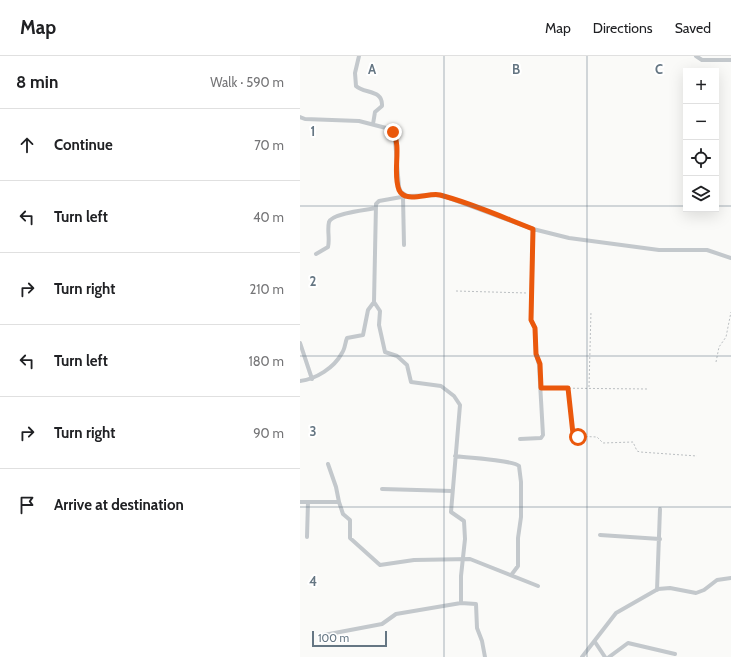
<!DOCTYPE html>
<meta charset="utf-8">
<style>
:root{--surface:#fff;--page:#f2f2f2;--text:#202124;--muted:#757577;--line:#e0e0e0}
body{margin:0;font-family:Cabin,sans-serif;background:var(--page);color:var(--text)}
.controls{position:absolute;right:12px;top:12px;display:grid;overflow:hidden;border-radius:0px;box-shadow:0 4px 16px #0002}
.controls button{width:36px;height:36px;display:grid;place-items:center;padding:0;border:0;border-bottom:1px solid var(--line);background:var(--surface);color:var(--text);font:20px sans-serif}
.scale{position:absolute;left:12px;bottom:10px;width:75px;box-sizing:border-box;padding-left:4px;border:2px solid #657683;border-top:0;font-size:11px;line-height:14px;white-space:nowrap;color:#657683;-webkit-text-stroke:3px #fff;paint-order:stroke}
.stop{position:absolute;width:12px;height:12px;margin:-9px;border:3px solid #ea580c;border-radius:50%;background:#fff}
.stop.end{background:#ea580c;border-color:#fff;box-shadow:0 1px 4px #0008}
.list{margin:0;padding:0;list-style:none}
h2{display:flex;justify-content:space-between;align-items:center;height:52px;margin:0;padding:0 16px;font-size:17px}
h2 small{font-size:13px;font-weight:400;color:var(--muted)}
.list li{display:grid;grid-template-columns:26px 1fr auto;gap:12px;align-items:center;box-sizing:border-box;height:72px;padding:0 16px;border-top:1px solid var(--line)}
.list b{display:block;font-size:15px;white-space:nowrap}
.list em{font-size:13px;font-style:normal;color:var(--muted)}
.icon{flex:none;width:22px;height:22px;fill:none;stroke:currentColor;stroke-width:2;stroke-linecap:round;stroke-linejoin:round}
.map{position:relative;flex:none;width:431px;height:601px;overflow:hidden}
header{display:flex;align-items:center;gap:24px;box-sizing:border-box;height:56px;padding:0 20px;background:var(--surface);border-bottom:1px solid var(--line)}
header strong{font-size:19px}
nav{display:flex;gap:22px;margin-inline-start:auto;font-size:14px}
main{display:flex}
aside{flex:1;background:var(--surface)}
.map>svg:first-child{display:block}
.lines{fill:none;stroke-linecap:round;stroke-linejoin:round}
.path{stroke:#bbbfc2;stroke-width:1;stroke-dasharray:2 2;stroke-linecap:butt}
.street{stroke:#c3c8cc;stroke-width:4}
.route{stroke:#ea580c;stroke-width:5}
.grid{fill:none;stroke:#657683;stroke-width:1;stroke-opacity:0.55}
.grid-label{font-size:13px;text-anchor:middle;font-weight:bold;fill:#657683;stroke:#fff;stroke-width:4;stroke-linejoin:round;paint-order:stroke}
</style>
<header>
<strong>Map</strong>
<nav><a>Map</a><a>Directions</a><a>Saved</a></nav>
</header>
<main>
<aside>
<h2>8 min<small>Walk · 590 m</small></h2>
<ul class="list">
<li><svg class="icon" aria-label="ahead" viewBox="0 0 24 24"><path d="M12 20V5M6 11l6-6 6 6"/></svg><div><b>Continue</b></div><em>70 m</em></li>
<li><svg class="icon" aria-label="left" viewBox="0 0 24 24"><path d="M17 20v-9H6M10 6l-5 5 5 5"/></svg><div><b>Turn left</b></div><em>40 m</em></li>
<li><svg class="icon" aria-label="right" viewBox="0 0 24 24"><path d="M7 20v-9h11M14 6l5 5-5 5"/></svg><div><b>Turn right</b></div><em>210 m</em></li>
<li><svg class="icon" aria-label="left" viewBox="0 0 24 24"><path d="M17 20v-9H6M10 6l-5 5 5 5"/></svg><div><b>Turn left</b></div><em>180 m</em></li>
<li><svg class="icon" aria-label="right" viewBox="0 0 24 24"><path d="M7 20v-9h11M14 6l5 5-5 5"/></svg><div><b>Turn right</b></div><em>90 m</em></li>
<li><svg class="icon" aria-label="arrive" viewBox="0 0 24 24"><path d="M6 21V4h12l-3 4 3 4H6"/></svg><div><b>Arrive at destination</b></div></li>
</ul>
</aside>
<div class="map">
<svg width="431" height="601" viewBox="0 0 431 601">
<rect width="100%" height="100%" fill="#fafaf8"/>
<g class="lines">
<path class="path" d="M156 235 227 237
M416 306 419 291 426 281 431 256
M289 331 291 255
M245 332 348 333
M268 332 274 380 297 381 303 387 333 386 337 395 340 396 397 400"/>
<path class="street" d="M59 0 55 17 56 30C64 38 83 33 82 50L75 56 73 68
M396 0 402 4H431
M0 61 5 63 59 65 90 73 95 84 99 131 101 136 107 140 141 139 233 173 269 182 359 194H407L431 202
M103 141 104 189
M16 198 28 191C30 183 27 174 29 166 32 157 67 154 76 152
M74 246 80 255 79 269 85 296 97 300 107 309 111 326 141 330 154 340 160 349 151 456 164 465 165 483 161 520V547L176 548 177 572 182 585 185 601
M0 287 12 323
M0 325C16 323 34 312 42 297 45 293 45 287 47 282L63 279 68 254 74 246 76 148 79 145 107 140
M220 383 241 382 243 379 239 309 236 298 235 272 231 264 233 173
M155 400C167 402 213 404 219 410L221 426V461L218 482V510L212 518
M28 408 36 431 39 446
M82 433 152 435
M0 446H39L43 458 50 464V482L80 509 114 504 170 503 238 530
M300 479 360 483
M7 481 8 446
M357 534 360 453
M24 579 82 568 96 558 161 547
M295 586 305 601
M282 601 316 557 358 533 370 532 396 537 404 534 417 524 431 522
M309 601 328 587 375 598"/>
</g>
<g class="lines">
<path class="route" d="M93 76C102 91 92 117 99 134 105 148 129 136 140 139 171 147 202 161 233 173L231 264 235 272 236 298 240 308 241 332H268L273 378 278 381"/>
</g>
<path class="grid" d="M144 0V601M287 0V601M0 150H386M416 150H431M0 300H431M0 451H431"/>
<g class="grid-label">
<text x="72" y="18">A</text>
<text x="216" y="18">B</text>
<text x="359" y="18">C</text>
<text x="13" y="80">1</text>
<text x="13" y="230">2</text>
<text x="13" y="380">3</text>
<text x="13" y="530">4</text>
</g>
</svg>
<div class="controls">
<button>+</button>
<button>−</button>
<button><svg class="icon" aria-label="locate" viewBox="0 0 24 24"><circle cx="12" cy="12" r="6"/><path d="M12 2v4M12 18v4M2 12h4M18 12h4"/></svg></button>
<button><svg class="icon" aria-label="layers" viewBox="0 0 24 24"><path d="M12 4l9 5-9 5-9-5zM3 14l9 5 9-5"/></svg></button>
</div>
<div class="scale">100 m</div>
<div class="stop" style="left:278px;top:381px"></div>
<div class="stop end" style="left:93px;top:76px"></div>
</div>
</main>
